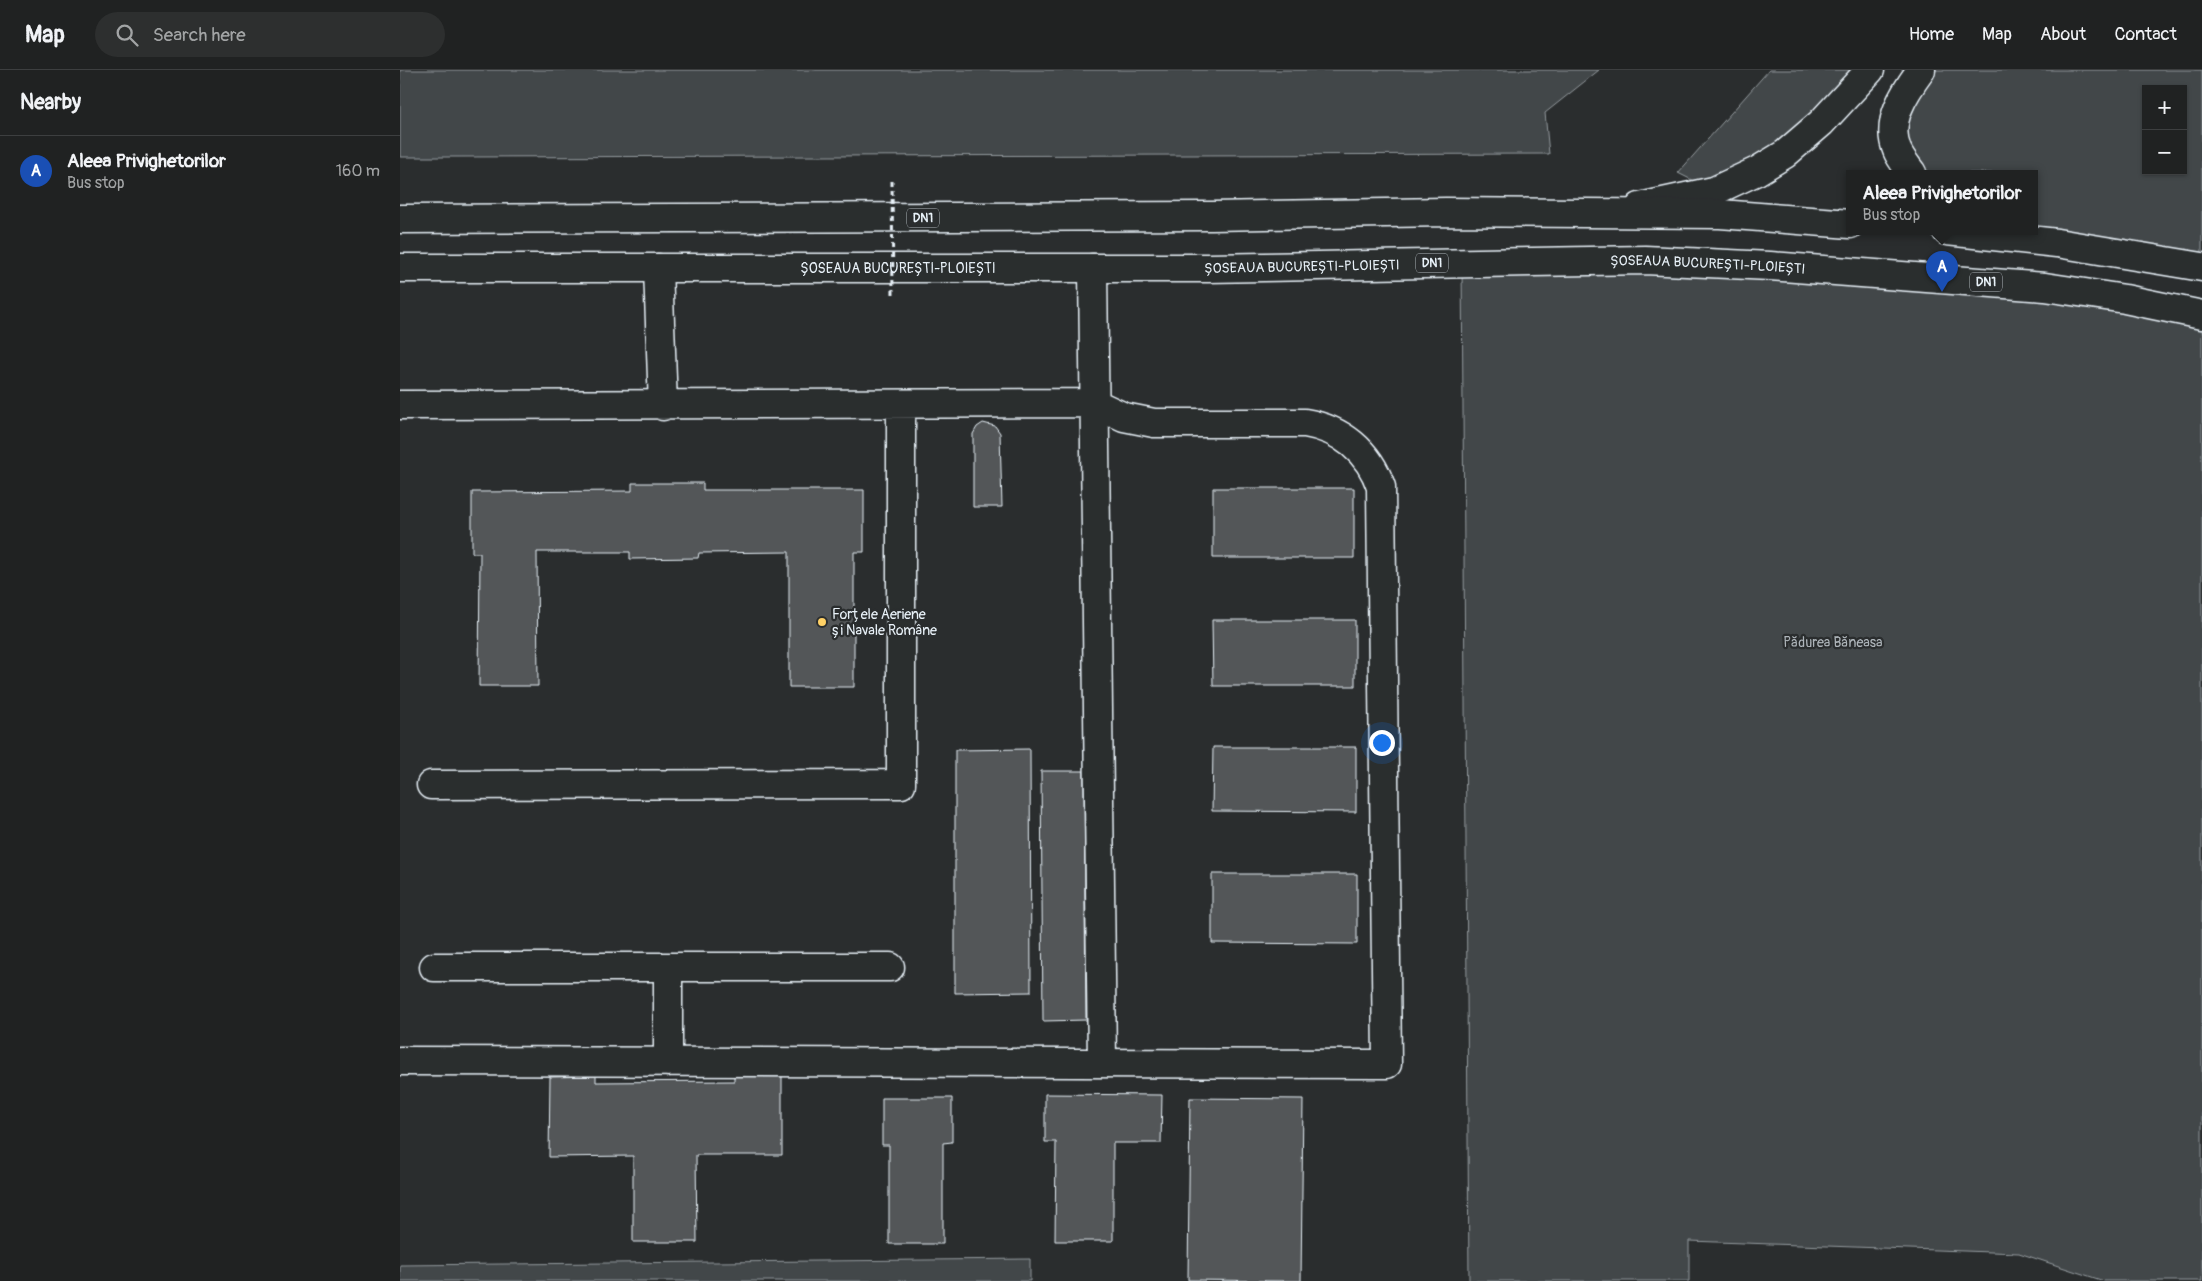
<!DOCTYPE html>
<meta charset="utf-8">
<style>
:root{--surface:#202222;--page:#2d2f2f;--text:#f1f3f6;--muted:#a2a4a5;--line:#3d3f40;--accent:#ffd166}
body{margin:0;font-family:Pangolin,sans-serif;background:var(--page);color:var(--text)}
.controls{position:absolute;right:15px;top:15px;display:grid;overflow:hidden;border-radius:0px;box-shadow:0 1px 4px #0004}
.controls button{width:45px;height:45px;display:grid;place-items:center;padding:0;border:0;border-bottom:1px solid var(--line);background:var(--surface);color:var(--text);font:25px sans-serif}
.you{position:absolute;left:981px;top:672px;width:18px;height:18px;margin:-12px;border:4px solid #fff;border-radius:50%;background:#1a73e8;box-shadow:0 0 0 8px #1a73e833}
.badge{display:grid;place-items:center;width:32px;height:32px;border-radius:50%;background:var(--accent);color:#fff;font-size:16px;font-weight:700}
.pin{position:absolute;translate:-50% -41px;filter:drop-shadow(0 1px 2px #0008)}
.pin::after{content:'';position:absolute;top:26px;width:18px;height:15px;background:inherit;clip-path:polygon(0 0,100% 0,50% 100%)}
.popup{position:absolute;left:1446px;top:100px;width:192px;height:65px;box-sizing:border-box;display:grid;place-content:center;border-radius:0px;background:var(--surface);filter:drop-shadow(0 1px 4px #0005);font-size:16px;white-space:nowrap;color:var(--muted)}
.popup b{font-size:19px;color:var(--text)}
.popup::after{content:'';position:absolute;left:50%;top:100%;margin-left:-10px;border:10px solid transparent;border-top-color:var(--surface)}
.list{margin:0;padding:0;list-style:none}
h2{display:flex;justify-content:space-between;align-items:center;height:65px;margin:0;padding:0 20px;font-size:21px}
h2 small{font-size:16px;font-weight:400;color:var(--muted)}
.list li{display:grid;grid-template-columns:32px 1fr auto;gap:15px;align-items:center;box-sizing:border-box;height:70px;padding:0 20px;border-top:1px solid var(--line)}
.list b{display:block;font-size:19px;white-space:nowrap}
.list p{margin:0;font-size:16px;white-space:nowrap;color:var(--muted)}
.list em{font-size:16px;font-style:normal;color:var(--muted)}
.icon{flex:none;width:28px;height:28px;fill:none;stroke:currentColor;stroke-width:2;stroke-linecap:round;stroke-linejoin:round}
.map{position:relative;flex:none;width:1802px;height:1211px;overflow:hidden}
header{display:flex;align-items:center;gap:30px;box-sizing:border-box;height:70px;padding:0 25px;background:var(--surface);border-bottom:1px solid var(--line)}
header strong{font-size:24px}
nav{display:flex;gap:28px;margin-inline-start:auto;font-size:18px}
.search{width:350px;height:45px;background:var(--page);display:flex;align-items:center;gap:12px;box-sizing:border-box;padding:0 18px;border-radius:28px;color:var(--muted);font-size:19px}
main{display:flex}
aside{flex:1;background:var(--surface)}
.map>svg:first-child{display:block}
.green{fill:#424648;stroke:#959ca0;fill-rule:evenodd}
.building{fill:#535759;stroke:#e8f1f8}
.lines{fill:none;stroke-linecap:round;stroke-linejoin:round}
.minor-casing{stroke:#e8f1f8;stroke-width:31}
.highway-casing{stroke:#e8f1f8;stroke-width:31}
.minor{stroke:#2a2d2e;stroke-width:28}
.highway{stroke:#2a2d2e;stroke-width:28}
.path-bridge{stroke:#e8f1f8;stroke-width:3;stroke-dasharray:5 4;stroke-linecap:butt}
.poi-dot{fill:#ffd166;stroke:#2a2d2e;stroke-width:2}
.labels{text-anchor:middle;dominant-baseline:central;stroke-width:4.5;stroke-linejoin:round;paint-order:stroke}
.shield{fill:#2a2d2e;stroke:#afb6bb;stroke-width:1}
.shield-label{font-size:12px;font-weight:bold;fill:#e8f1f8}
.street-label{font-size:14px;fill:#e8f1f8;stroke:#2a2d2e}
.poi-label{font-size:14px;fill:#e8f1f8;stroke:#2a2d2e;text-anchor:start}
.park-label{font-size:14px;fill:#aeb5ba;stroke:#2a2d2e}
</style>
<header>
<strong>Map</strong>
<div class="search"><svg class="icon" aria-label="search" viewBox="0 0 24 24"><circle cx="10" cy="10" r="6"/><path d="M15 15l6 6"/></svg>Search here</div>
<nav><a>Home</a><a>Map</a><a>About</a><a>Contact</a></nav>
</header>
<main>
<aside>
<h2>Nearby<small></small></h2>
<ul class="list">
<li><span class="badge" style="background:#1a4fb4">A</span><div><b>Aleea Privighetorilor</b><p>Bus stop</p></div><em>160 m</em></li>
</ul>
</aside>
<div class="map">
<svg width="1802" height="1211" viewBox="0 0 1802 1211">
<rect width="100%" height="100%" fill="#2a2d2e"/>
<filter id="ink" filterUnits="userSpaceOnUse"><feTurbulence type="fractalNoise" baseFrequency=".02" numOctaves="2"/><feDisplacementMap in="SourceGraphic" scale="10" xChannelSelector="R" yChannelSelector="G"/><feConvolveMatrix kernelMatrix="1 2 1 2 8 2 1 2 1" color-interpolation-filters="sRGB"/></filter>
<g filter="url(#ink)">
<path class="green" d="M0 0H1199L1145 43 1149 84 58 87H0Z
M1369 0H1470L1421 53 1314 121 1278 103Z
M1521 0H1802V197L1634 161V103H1512L1496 79ZM1746 19H1783V101H1746Z
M1245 190 1802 245V1211H1704L1619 1183 1289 1171V1211H1069L1062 192Z
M630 1189V1211H0V1195Z"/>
<path class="building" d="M583 353 595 356 600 363 602 437H573V364L577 357Z
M232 413H303V420H464V482H454V617H389V482L299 483 298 488 230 489V482H137L138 616H79L80 483H72V422L232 421Z
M813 418H954V488H813Z
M812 550H955V616H813Z
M813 677H956V742L812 741Z
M630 679 631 922 555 923V680Z
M641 701H684L686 950 643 951Z
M812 804H957V874L812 873Z
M334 1005H382V1085H296L297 1172H233V1086L149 1087 150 1007 196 1006V1012L334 1011Z
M645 1024 762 1025 761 1073H713V1171H655L656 1072H645Z
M482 1028H552V1072L543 1073V1174H489V1075H482Z
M790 1028 903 1029 901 1211 788 1210Z"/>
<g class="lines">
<defs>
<path id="minor" d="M1512 103C1507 96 1500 88 1497 80 1485 51 1505 22 1521 0
M1240 137 1314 121 1357 101 1385 84 1421 53 1470 0
M258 198 263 336
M693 198 702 993
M0 335 694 333 724 347 754 353H905C941 359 969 381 981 417L987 994 0 991
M31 715 501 714V335
M34 897H490
M268 897V992"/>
<g id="highway">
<path d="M0 149 812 146 1046 142 1320 144 1450 154"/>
<path d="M1547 161 1657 173 1802 197"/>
<path id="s1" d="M0 198H808L1245 190 1370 196 1645 217 1725 229 1802 245"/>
</g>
</defs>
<use href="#minor" class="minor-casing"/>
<use href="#highway" class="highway-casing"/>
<use href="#minor" class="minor"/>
<use href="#highway" class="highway"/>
<path class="path-bridge" d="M492 111 493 225"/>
</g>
</g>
<circle class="poi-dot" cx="422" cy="552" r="5"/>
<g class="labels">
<g class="shield">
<rect x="507" y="138.5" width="32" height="19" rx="4"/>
<rect x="1016" y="183.5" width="32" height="19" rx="4"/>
<rect x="1570" y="202.5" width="32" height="19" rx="4"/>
</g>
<g class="shield-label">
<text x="523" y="148">DN1</text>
<text x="1032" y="193">DN1</text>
<text x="1586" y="212">DN1</text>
</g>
<g class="street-label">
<text stroke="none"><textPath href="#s1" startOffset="1308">ȘOSEAUA BUCUREȘTI-PLOIEȘTI</textPath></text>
<text stroke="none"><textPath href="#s1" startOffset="902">ȘOSEAUA BUCUREȘTI-PLOIEȘTI</textPath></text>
<text stroke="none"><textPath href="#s1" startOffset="498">ȘOSEAUA BUCUREȘTI-PLOIEȘTI</textPath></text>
</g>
<g class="poi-label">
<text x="432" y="544">Forțele Aeriene<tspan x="432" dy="16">și Navale Române</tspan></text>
</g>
<g class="park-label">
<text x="1433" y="572">Pădurea Băneasa</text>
</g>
</g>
</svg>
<div class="controls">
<button>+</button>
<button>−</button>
</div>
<div class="you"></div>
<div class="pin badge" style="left:1542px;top:222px;background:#1a4fb4">A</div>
<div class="popup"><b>Aleea Privighetorilor</b>Bus stop</div>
</div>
</main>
